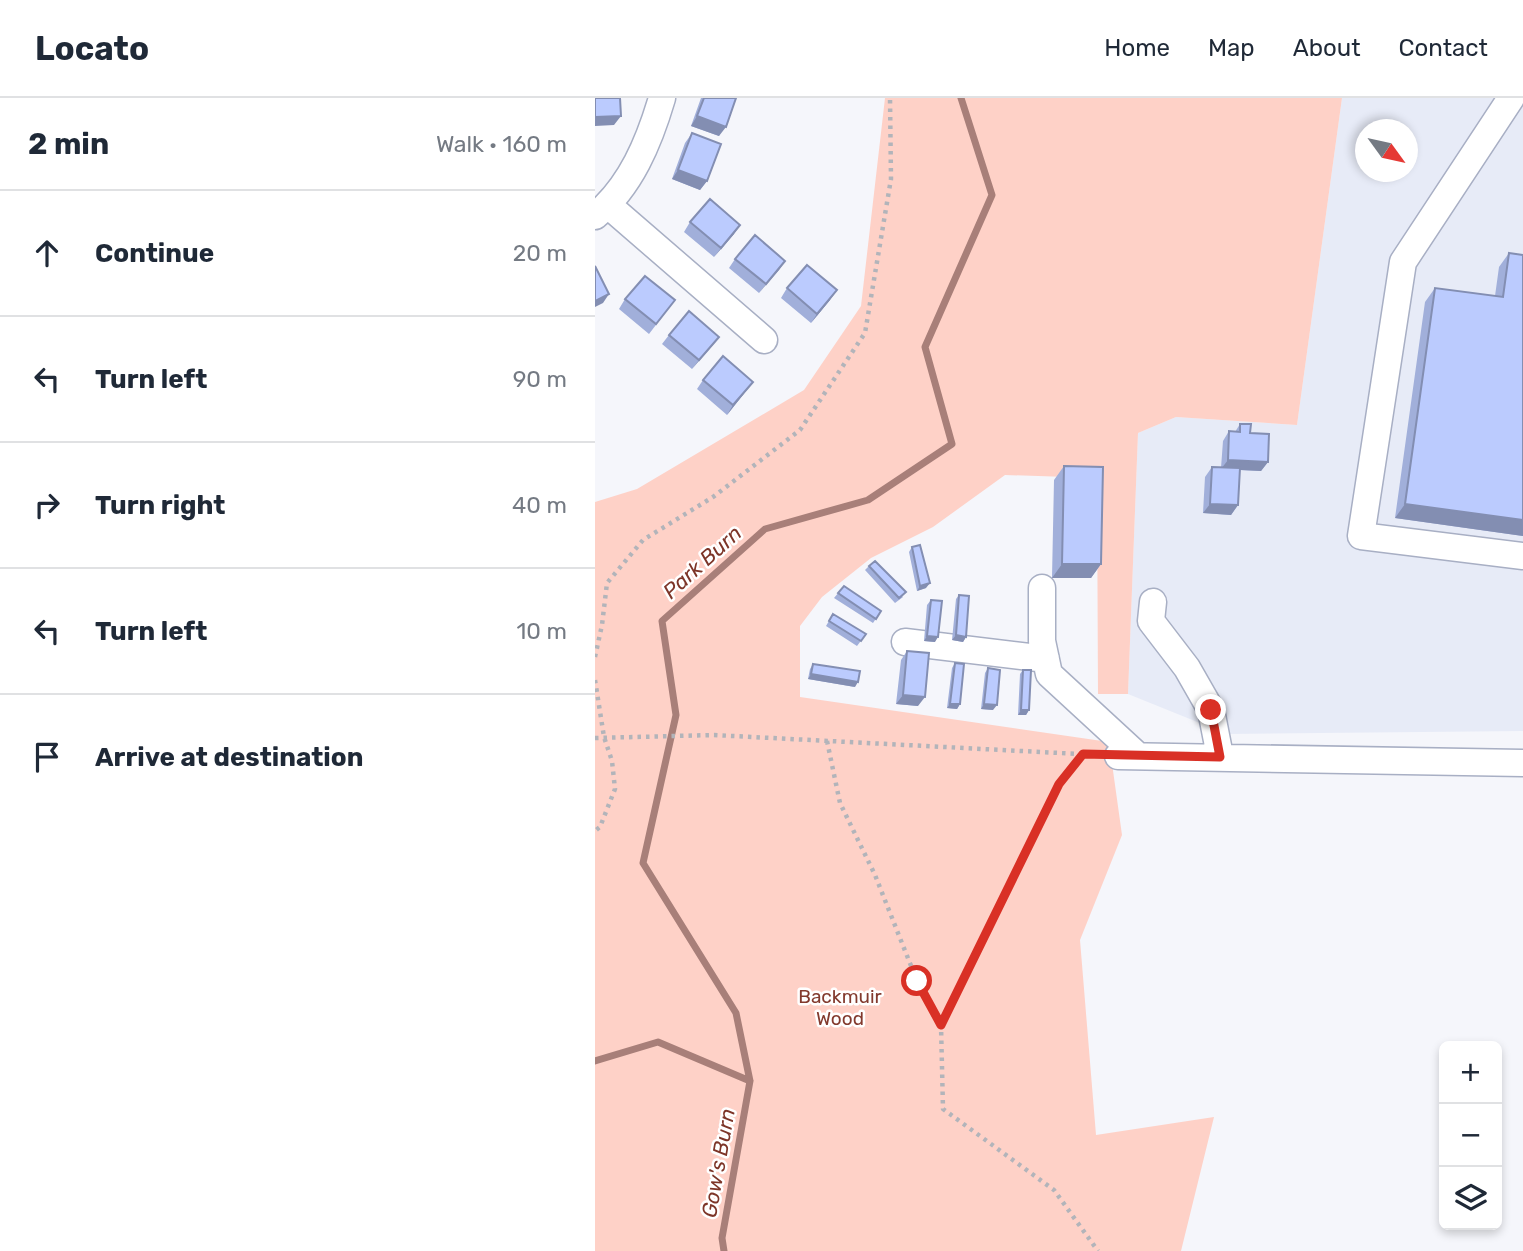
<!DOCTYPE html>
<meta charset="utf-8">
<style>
:root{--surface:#fff;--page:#f6f6f7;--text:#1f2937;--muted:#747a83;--line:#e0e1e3}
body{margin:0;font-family:Rubik,sans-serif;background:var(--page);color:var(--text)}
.controls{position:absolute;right:21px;bottom:21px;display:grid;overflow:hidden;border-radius:10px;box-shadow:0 4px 10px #0003}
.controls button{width:63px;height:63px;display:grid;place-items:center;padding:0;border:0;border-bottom:2px solid var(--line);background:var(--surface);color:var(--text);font:35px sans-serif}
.compass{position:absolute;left:760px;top:21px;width:63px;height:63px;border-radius:50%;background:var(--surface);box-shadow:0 4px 10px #0003;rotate:123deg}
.stop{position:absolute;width:21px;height:21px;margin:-16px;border:5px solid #d93025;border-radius:50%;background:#fff}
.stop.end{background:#d93025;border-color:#fff;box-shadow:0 2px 7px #0008}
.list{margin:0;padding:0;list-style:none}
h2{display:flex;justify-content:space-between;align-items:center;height:91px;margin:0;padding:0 28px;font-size:30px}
h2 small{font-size:23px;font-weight:400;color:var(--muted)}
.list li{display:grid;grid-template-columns:46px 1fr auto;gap:21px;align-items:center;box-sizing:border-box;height:126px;padding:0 28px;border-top:2px solid var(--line)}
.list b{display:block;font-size:26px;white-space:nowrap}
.list em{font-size:23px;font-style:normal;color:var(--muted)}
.icon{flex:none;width:38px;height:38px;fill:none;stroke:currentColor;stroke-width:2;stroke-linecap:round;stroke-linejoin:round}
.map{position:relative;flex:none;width:928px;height:1153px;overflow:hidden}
header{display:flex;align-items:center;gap:42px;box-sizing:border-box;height:98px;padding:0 35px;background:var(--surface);border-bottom:2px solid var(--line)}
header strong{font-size:33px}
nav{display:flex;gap:38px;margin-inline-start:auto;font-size:24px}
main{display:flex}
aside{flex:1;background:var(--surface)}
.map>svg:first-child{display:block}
.built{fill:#e7ebf7;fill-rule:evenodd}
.green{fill:#fed1c7}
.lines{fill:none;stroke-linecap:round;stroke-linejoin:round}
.stream{stroke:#a87f79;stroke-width:7}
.minor-casing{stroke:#a8afc4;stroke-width:29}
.path{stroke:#b2b4ba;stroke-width:4.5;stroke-dasharray:3.5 5;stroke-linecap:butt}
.minor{stroke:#fff;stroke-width:26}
.wall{fill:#a1afda}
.shaded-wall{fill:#838eb2}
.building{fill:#bbcbfe;stroke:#838eb2;stroke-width:2}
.route{stroke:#d93025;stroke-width:9}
.labels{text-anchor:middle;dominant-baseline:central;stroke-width:5;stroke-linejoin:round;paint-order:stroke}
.park-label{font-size:19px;fill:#833a2e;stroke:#fff}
.water-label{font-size:21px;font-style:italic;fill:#7d3528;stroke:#fff}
</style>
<header>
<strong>Locato</strong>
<nav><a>Home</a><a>Map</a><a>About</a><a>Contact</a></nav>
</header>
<main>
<aside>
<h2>2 min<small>Walk · 160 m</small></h2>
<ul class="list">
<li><svg class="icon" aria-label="ahead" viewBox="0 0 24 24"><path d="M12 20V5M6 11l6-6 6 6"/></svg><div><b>Continue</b></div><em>20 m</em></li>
<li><svg class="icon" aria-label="left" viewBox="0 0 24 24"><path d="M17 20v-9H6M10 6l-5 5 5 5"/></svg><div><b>Turn left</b></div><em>90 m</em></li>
<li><svg class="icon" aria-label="right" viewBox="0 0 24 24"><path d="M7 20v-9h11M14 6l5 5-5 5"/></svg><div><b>Turn right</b></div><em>40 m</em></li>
<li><svg class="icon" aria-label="left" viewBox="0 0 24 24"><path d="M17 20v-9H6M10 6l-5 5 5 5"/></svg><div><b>Turn left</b></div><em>10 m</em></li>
<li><svg class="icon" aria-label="arrive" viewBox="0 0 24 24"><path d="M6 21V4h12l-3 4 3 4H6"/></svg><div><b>Arrive at destination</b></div></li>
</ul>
</aside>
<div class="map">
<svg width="928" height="1153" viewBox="0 0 928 1153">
<rect width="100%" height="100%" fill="#f5f6fb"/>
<path class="built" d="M747 0H928V633L632 636 533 596 543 335 581 319 702 327ZM771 32H813V74H771Z"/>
<path class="green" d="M290 0H747L702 327 581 319 543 335 533 596H503L502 380 410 377 338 429 276 460 227 499 205 528V599L514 644 527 737 485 842 501 1037 619 1019 586 1153H0V404L42 391 209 292 266 208Z"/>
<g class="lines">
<path class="stream" d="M0 963 63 944 155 983
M129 1153 127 1140 155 983 141 915 48 765 81 617 67 523 170 431 273 402 357 346 330 249 397 97 366 0"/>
<defs>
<path id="minor" d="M916 0 808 164 766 438 928 458
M13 107 169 242
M0 118C36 88 54 44 67 0
M447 490V543L454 576 543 658
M558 504 556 523 592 570 616 612 625 658
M310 544 451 561
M523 658 928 665"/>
</defs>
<use href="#minor" class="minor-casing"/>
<path class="path" d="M0 559 7 527 12 485 48 442 118 399 205 332 270 235 296 81 295 0
M0 582 9 639 17 663 20 691 5 729 0 733
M0 640 119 637 503 657
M232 643 245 705 280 777 322 883 346 927 348 1011 459 1092 503 1153
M347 926 464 686 488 656"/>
<use href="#minor" class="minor"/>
</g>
<path class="wall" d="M106 0H141L124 38 96 28Z
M97 35 112 83 105 92 77 81 90 45Z
M95 124 139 136 119 159 89 134Z
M914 155 928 157V438L800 420 830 204 840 190 900 198 904 169Z
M140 161 190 163 164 195 134 170Z
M192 190 235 202 216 225 186 200Z
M30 201 80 202 54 236 24 211Z
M74 237 124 239 97 271 67 246Z
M108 282 158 284 132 317 102 291Z
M645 326 655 335 673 364 666 373 645 372 643 407 636 417 608 415 610 379 617 369 626 370 628 343 634 333 640 334Z
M469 368 506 466 496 480H457L459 382Z
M317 449 331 490 322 493 314 454Z
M274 468 308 499 300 505 270 472Z
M249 488 286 513 278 525 239 500Z
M364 497 371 539 368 544 357 542 361 501Z
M336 502 340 544 329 543 332 507Z
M238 516 271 536 262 548 231 528Z
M312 553 323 608 301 606 306 562Z
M360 565 365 606 362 611 352 610 357 570Z
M218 566 260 589 213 581 215 571Z
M393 570 398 612 386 611 390 575Z
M428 572 434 612 431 617H423L425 576Z"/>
<path class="shaded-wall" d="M26 18 19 27 0 28V19Z
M102 18 131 29 124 38 96 28Z
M83 72 112 83 105 92 77 81Z
M145 127 139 136 119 159 126 150Z
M190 163 184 172 164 195 171 186Z
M242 192 235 202 216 225 222 216Z
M14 196 8 205 0 209V203Z
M124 239 117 248 97 271 104 262Z
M158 284 151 293 132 317 138 307Z
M633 362 673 364 666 373 626 371Z
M615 406 643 407 636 417 608 415Z
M810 406 928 422V438L800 420Z
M467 466H506L496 480H457Z
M335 485 331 490 322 493 325 488Z
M361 537 371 539 368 544 357 542Z
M332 538 343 539 340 544 329 543Z
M216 576 263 584 260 589 213 581Z
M308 597 330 599 323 608 301 606Z
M355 606H365L362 611 352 610Z
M389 606 402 607 398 612 386 611Z
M426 612H434L431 617H423Z"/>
<path class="building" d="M0 0H25L26 18 0 19Z
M109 0H141L131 29 102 18Z
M97 35 126 46 112 83 83 72Z
M115 101 145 127 126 150 95 124Z
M160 137 190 163 171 186 140 161Z
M914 155 928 157V422L810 406 840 190 908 199Z
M212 167 242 192 222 216 192 190Z
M0 168 14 196 0 203Z
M50 178 80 202 61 226 30 201Z
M94 213 124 239 104 262 74 237Z
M128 258 158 284 138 307 108 282Z
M645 326H656L655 335 674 336 673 364 633 362 634 333 645 334Z
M469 368 508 369 506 466H467Z
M617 369 645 370 643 407 615 406Z
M325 447 335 485 325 488 317 449Z
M280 463 311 494 304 500 274 468Z
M249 488 286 513 281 521 243 495Z
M364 497 374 498 371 539 361 537Z
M336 502 347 503 343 539 332 538Z
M238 516 271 536 266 543 234 523Z
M312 553 334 555 330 599 308 597Z
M360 565 369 566 365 606H355Z
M218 566 265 573 263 584 216 576Z
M393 570 405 572 402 607 389 606Z
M428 572H436L434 612H426Z"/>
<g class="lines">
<path class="route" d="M322 883 346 927 464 686 488 656 625 659 616 612"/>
</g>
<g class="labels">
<g class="park-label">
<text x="245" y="898">Backmuir<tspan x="245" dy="22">Wood</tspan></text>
</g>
<g class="water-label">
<text transform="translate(107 464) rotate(-42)">Park Burn</text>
<text transform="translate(123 1065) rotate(-80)">Gow's Burn</text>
</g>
</g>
</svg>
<div class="controls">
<button>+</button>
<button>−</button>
<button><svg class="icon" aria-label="layers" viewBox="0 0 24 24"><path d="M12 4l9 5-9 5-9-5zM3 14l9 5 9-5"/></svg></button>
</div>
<svg class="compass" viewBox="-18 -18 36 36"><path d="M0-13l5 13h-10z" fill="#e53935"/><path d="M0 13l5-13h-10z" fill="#747a83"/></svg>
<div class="stop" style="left:322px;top:883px"></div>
<div class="stop end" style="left:616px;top:612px"></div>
</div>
</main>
